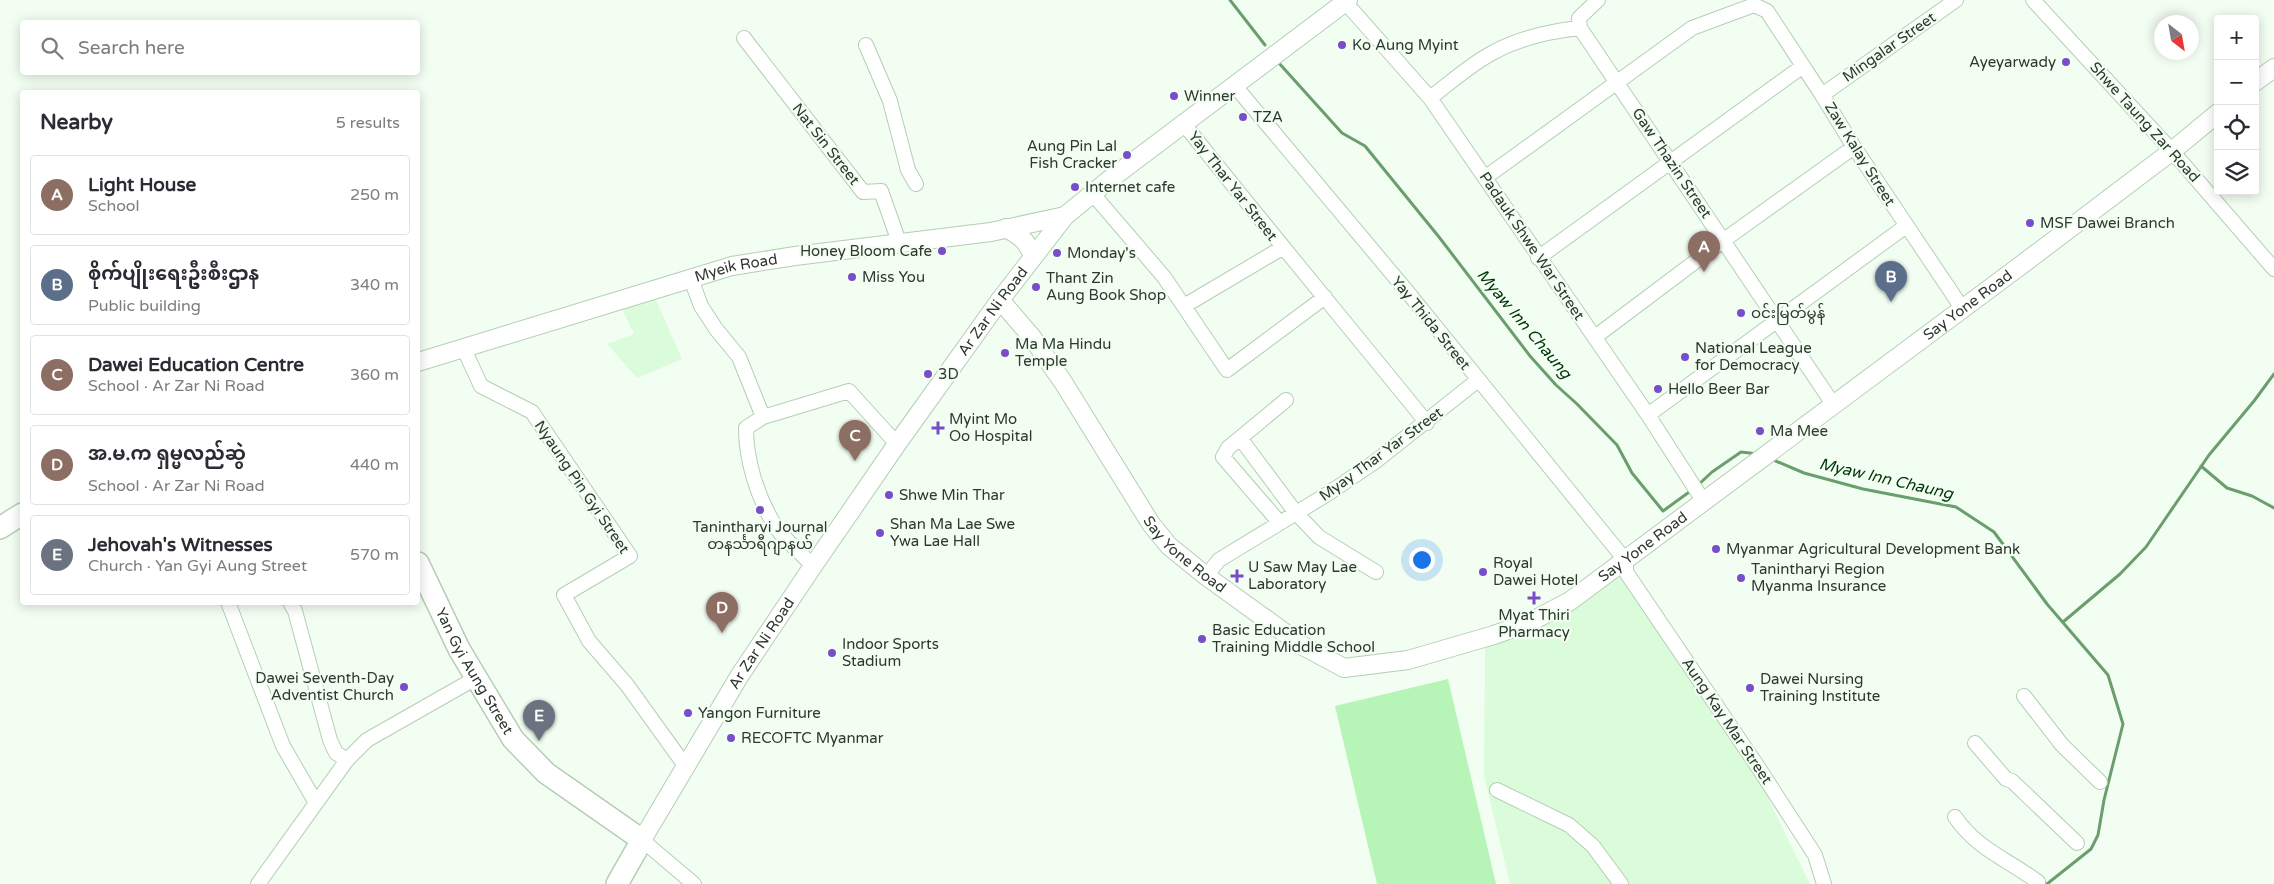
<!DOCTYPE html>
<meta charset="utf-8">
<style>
:root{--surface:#fff;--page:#f7f7f7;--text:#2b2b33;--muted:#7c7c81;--line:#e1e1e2;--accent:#7c3aed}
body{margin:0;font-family:"Varela Round","Noto Sans Myanmar",sans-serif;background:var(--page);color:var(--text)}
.controls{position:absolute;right:15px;top:15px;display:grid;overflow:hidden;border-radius:5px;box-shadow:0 2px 12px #0003}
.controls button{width:45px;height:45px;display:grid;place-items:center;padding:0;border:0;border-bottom:1px solid var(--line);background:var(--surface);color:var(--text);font:25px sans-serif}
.compass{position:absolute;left:2154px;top:15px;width:45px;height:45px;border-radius:50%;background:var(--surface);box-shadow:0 2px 12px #0003;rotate:149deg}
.you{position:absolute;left:1421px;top:559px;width:18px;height:18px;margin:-12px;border:4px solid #fff;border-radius:50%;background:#1a73e8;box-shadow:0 0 0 8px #1a73e833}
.badge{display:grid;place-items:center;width:32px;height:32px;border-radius:50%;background:var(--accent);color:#fff;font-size:16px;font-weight:700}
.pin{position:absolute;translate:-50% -41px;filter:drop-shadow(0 1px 2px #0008)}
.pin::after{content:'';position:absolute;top:26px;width:18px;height:15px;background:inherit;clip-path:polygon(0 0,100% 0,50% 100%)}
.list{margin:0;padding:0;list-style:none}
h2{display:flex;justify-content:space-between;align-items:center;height:65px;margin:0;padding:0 20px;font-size:21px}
h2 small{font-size:16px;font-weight:400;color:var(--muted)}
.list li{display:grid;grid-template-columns:32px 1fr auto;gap:15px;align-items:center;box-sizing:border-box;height:80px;margin:0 10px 10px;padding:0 10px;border:1px solid var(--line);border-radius:5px}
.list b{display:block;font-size:19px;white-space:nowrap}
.list p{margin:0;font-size:16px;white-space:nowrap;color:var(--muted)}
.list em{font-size:16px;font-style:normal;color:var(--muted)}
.icon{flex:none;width:28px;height:28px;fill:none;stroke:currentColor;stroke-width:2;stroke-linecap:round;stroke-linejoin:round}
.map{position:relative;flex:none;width:2274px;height:884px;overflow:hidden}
.search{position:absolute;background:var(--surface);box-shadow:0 2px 12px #0003;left:20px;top:20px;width:400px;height:55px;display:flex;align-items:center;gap:12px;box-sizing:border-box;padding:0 18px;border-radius:5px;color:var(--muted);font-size:19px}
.panel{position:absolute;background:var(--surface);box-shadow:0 2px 12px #0003;left:20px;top:90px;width:400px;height:515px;border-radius:5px}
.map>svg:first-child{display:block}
.built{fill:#dbfcdb}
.green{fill:#b6f4b7}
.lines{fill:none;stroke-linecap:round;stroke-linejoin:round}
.stream{stroke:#6a9e6c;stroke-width:3}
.minor-casing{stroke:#b4ceb4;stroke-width:16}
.major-casing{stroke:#b4ceb4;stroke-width:20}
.highway-casing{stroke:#b4ceb4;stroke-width:24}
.minor{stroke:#fff;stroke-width:14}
.major{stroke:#fff;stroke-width:18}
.highway{stroke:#fff;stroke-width:21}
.poi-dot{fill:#774ec7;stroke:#f3fef3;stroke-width:2}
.labels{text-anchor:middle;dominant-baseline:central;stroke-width:4.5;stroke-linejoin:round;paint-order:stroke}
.poi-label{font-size:15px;fill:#2e382e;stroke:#f3fef3;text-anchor:start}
.street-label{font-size:15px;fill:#2e382e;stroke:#f3fef3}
.water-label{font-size:16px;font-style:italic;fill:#013509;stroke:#f3fef3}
</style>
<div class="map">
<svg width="2274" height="884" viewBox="0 0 2274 884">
<rect width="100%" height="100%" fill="#f3fef3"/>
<path class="built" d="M653 293 682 359 637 378 607 344 634 334 619 303Z
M1619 575 1701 685 1746 753 1810 884H1510L1484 776 1485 647 1517 633Z"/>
<path class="green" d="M1448 679 1496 884H1377L1335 706Z"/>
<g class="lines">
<path class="stream" d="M1230 0 1265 45
M1278 62 1342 133 1365 146 1439 237 1530 356 1556 385 1577 404 1617 445 1632 473 1663 511 1692 490
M1771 459 1804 473 1863 489 1956 507 1994 532 2047 604 2108 675 2123 724 2104 800 2098 835 2091 849 2047 884
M2201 466 2227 488 2252 496 2274 508
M1697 486 1712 472 1741 452 1758 454
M2063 622 2120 574 2146 547 2209 455 2254 401 2274 374"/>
<defs>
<path id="minor" d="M1598 0 1579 18 1580 28 1833 404
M2033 0 2172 151 2274 269
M1345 2 1430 98 1648 415 1704 502
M744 38 863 192 881 191 899 242
M866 45 890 101 908 170 916 184
M1235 86 1405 289 1626 561V572L1758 767 1815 855 1824 884
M1822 95 1956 0
M1430 98C1450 83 1472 63 1494 52 1520 38 1551 31 1580 28
M1184 124C1264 225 1346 323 1427 423
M1486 177 1692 28 1754 5 1767 11 1822 95 1854 147 1962 308
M1092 193 1164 277 1227 370 1325 297
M1538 258 1803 66
M691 279 701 306 716 329 739 357 763 417 746 428C746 460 757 496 774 524 783 539 801 553 813 566
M1184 306 1282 248
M1595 337 1724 240 1854 147
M463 347 481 386 532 412 630 556 564 595 589 641 627 685 686 767
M1648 415 1906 226
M763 417 849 391 897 444
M1240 438 1296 513 1319 537 1376 572
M1279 522 1223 457 1228 448 1286 400
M1206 576 1219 560 1329 493 1376 461 1478 380
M228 602 283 746 316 803
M290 602 295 611 330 740 336 753 347 760
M2024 696 2062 745 2100 782
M1975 743 2006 779 2012 781 2077 843
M1497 790 1569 825 1593 846 1621 884
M1955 817C1979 851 2006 858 2038 882
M642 840 694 884
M258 884 347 760 367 740 476 678"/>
<g id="major">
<path d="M2255 82 2274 68"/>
<path d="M1006 228C1020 236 1028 241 1033 257"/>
<path id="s1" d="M1000 300 1031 336 1063 382 1151 524 1169 546 1206 576 1303 646 1344 668 1408 660 1494 635 1530 622 1570 601 2020 266 2172 151 2218 113"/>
<path id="s2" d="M418 362 732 266 795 256 991 232 1065 216"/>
<path id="s3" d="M642 840 740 675 813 566 897 444 1000 300 1065 216 1109 180 1348 0"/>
</g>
<g id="highway">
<path d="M0 528 22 514"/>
<path id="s4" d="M418 563 459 649 513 739 546 773 642 840 617 884"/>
</g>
</defs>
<use href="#minor" class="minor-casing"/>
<use href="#major" class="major-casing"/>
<use href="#highway" class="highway-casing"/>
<use href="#minor" class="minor"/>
<use href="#major" class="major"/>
<use href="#highway" class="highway"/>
</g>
<g class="poi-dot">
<circle cx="1342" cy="45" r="5"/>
<circle cx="2066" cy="62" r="5"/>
<circle cx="1174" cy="96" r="5"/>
<circle cx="1243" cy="117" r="5"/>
<circle cx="1127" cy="155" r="5"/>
<circle cx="1075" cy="187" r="5"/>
<circle cx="2030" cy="223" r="5"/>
<circle cx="942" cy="251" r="5"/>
<circle cx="1057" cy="253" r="5"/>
<circle cx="852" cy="277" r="5"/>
<circle cx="1036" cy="287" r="5"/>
<circle cx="1741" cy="313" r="5"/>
<circle cx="1005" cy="353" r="5"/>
<circle cx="1685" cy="357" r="5"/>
<circle cx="928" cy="374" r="5"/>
<circle cx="1658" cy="389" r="5"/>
<path d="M935.5 420.5h5v5h5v5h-5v5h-5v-5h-5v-5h5z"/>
<circle cx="1760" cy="431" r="5"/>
<circle cx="889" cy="495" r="5"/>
<circle cx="760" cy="510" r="5"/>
<circle cx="880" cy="533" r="5"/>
<circle cx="1716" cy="549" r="5"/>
<circle cx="1483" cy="572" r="5"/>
<path d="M1234.5 568.5h5v5h5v5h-5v5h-5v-5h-5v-5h5z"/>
<circle cx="1741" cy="578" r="5"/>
<path d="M1531.5 590.5h5v5h5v5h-5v5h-5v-5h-5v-5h5z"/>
<circle cx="1202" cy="639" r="5"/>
<circle cx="832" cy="653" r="5"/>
<circle cx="404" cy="687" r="5"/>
<circle cx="1750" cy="688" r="5"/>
<circle cx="688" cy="713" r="5"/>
<circle cx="731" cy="738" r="5"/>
</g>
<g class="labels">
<g class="poi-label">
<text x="1352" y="45">Ko Aung Myint</text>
<text x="2056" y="62" text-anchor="end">Ayeyarwady</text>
<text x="1184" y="96">Winner</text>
<text x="1253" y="117">TZA</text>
<text x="1117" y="146" text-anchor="end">Aung Pin Lal<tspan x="1117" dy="17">Fish Cracker</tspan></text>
<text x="1085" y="187">Internet cafe</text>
<text x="2040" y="223">MSF Dawei Branch</text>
<text x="932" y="251" text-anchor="end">Honey Bloom Cafe</text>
<text x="1067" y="253">Monday's</text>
<text x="862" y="277">Miss You</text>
<text x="1046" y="278">Thant Zin<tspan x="1046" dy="17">Aung Book Shop</tspan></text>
<text x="1751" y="313">ဝင်းမြတ်မွန်</text>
<text x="1015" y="344">Ma Ma Hindu<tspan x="1015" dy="17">Temple</tspan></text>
<text x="1695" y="348">National League<tspan x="1695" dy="17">for Democracy</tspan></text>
<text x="938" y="374">3D</text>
<text x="1668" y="389">Hello Beer Bar</text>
<text x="949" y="419">Myint Mo<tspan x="949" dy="17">Oo Hospital</tspan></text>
<text x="1770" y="431">Ma Mee</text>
<text x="899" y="495">Shwe Min Thar</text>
<text x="890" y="524">Shan Ma Lae Swe<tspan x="890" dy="17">Ywa Lae Hall</tspan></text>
<text x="760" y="527" text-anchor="middle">Tanintharyi Journal<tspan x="760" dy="17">တနင်္သာရီဂျာနယ်</tspan></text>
<text x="1726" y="549">Myanmar Agricultural Development Bank</text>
<text x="1493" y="563">Royal<tspan x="1493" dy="17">Dawei Hotel</tspan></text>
<text x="1248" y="567">U Saw May Lae<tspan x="1248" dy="17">Laboratory</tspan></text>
<text x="1751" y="569">Tanintharyi Region<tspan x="1751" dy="17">Myanma Insurance</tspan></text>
<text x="1534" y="615" text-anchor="middle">Myat Thiri<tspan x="1534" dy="17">Pharmacy</tspan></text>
<text x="1212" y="630">Basic Education<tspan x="1212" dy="17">Training Middle School</tspan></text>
<text x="842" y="644">Indoor Sports<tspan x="842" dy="17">Stadium</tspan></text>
<text x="394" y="678" text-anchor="end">Dawei Seventh-Day<tspan x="394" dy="17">Adventist Church</tspan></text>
<text x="1760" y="679">Dawei Nursing<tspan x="1760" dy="17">Training Institute</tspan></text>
<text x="698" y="713">Yangon Furniture</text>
<text x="741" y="738">RECOFTC Myanmar</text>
</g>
<g class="street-label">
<text transform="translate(1889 47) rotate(-35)">Mingalar Street</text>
<text transform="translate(2145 122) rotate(48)">Shwe Taung Zar Road</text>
<text transform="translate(826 144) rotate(52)">Nat Sin Street</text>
<text transform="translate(1860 154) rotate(58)">Zaw Kalay Street</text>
<text transform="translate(1672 163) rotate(56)">Gaw Thazin Street</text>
<text transform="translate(1233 186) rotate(52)">Yay Thar Yar Street</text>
<text transform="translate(1532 246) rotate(56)">Padauk Shwe War Street</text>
<text stroke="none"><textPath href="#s2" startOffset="332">Myeik Road</textPath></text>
<text stroke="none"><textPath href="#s1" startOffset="1246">Say Yone Road</textPath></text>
<text stroke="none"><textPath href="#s3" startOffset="635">Ar Zar Ni Road</textPath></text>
<text transform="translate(1431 323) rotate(51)">Yay Thida Street</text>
<text transform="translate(1381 454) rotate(-36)">Myay Thar Yar Street</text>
<text transform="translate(582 487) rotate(56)">Nyaung Pin Gyi Street</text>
<text stroke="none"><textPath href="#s1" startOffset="841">Say Yone Road</textPath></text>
<text stroke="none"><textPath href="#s1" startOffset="316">Say Yone Road</textPath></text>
<text stroke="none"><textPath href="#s3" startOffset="230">Ar Zar Ni Road</textPath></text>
<text stroke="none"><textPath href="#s4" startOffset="122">Yan Gyi Aung Street</textPath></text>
<text transform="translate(1727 721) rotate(56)">Aung Kay Mar Street</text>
</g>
<g class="water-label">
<text transform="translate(1524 324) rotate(50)">Myaw Inn Chaung</text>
<text transform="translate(1886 479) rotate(13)">Myaw Inn Chaung</text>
</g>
</g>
</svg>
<div class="controls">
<button>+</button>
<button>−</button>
<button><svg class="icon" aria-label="locate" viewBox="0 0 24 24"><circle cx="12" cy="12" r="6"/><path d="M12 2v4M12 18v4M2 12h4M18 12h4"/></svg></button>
<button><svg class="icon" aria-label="layers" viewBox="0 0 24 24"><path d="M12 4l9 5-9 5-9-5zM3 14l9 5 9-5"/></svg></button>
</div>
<svg class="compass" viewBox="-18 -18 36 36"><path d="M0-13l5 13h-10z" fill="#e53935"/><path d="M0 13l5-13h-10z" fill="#7c7c81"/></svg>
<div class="you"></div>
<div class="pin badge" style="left:1704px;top:272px;background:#8d6e63">A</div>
<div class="pin badge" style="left:1891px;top:302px;background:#5c6f8a">B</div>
<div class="pin badge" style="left:855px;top:461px;background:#8d6e63">C</div>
<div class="pin badge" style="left:722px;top:633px;background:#8d6e63">D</div>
<div class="pin badge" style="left:539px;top:741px;background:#6b7280">E</div>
<div class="search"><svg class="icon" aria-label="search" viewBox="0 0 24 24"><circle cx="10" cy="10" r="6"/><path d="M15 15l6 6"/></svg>Search here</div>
<section class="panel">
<h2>Nearby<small>5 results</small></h2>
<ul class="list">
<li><span class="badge" style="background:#8d6e63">A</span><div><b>Light House</b><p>School</p></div><em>250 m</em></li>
<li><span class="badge" style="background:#5c6f8a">B</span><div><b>စိုက်ပျိုးရေးဦးစီးဌာန</b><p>Public building</p></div><em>340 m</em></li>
<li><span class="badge" style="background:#8d6e63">C</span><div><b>Dawei Education Centre</b><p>School · Ar Zar Ni Road</p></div><em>360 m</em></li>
<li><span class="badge" style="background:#8d6e63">D</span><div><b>အ.မ.က ရှမ္မလည်ဆွဲ</b><p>School · Ar Zar Ni Road</p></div><em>440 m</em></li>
<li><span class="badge" style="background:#6b7280">E</span><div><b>Jehovah's Witnesses</b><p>Church · Yan Gyi Aung Street</p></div><em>570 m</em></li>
</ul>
</section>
</div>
